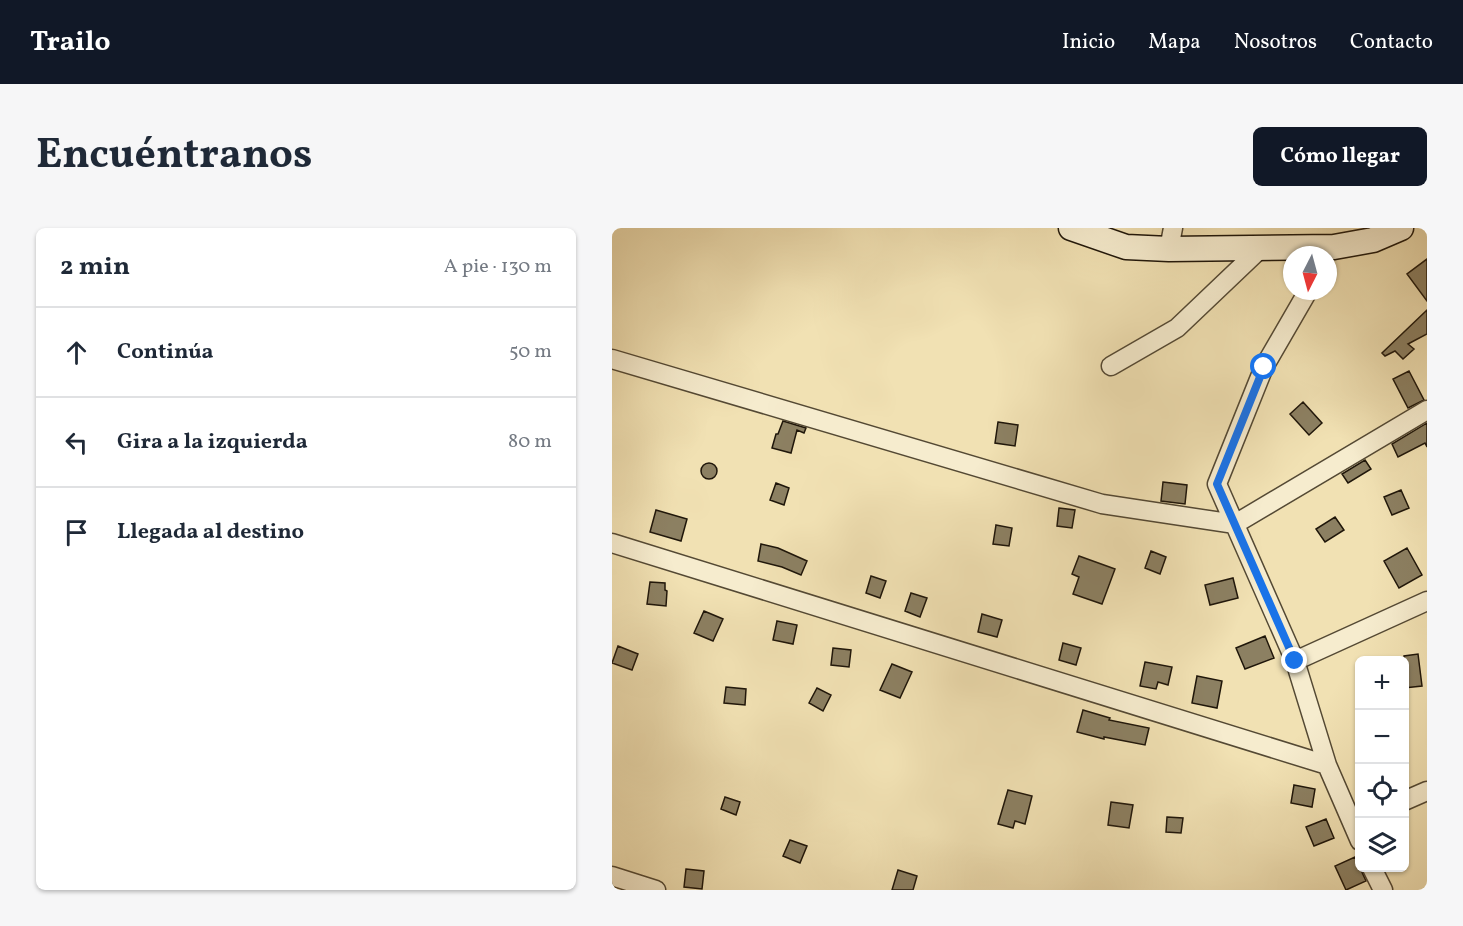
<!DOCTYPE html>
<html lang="es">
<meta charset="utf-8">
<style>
:root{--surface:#fff;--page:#f6f6f7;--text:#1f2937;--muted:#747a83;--line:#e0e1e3;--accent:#111827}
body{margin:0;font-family:Vollkorn,serif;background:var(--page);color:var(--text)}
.controls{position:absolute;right:18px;bottom:18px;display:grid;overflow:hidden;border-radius:9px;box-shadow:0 2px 4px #0004}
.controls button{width:54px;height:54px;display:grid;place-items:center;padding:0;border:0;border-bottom:2px solid var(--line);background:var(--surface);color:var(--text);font:30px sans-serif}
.compass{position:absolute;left:671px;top:18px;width:54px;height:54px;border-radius:50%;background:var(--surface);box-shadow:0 2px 4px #0004;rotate:186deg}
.stop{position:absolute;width:18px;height:18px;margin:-14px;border:4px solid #1a73e8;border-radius:50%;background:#fff}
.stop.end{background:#1a73e8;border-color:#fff;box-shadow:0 2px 6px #0008}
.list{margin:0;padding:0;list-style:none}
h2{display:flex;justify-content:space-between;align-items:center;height:78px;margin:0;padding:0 24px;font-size:26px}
h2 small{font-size:20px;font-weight:400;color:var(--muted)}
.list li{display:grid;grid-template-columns:39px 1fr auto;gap:18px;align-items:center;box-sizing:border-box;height:90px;padding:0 24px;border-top:2px solid var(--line)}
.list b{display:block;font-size:22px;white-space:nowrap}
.list em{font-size:20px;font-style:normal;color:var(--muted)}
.icon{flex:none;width:33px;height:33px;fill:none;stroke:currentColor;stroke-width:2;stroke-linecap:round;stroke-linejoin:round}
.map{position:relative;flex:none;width:815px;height:662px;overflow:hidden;border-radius:9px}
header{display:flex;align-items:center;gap:36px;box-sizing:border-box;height:84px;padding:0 30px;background:var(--accent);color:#fff}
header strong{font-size:28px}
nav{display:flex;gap:33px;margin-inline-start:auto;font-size:21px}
.intro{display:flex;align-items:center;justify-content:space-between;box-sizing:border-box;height:144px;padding:0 36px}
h1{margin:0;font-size:42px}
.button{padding:15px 27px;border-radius:9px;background:var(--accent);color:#fff;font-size:21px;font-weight:700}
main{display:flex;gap:36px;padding:0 36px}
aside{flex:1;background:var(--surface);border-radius:9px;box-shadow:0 2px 4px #0004}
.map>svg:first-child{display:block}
.building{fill:#8c8062;stroke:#1f160a;stroke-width:1.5}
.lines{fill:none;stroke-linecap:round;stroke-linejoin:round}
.street-casing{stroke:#544934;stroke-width:21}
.secondary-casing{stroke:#1f160a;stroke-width:27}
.street{stroke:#f6ecce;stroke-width:18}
.secondary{stroke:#f6ecce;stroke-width:24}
.route{stroke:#1a73e8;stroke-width:8}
</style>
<header>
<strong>Trailo</strong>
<nav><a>Inicio</a><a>Mapa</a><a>Nosotros</a><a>Contacto</a></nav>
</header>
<div class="intro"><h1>Encuéntranos</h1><a class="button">Cómo llegar</a></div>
<main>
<aside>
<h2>2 min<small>A pie · 130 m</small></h2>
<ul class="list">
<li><svg class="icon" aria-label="ahead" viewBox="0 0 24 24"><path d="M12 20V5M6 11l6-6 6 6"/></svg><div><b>Continúa</b></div><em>50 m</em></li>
<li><svg class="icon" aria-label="left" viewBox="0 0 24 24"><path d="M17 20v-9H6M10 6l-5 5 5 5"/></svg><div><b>Gira a la izquierda</b></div><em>80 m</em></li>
<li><svg class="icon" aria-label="arrive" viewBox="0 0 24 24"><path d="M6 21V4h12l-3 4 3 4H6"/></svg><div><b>Llegada al destino</b></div></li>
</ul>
</aside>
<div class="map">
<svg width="815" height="662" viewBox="0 0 815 662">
<rect width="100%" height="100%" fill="#f1e1b3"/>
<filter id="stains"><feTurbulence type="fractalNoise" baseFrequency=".00333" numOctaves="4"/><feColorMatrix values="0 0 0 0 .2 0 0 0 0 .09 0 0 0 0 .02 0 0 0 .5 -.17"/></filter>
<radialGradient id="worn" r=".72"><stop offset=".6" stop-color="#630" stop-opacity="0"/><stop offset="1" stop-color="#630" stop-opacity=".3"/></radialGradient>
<path class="building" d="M815 31V73L795 46Z
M815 82V106L796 116 802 121 791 131 783 123 773 128 770 125Z
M797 143 812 172 796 180 781 151Z
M691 174 710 195 697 207 678 186Z
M171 193 194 200 192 205 185 202 179 225 160 220 164 206H166Z
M386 194 406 197 403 218 383 215Z
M815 195V219L813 215 786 229 780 216Z
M753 232 759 241 736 255 730 246Z
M89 243a8 8 0 1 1 16 0a8 8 0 1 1-16 0Z
M551 254 575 257 573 276 549 273Z
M164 255 177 260 172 277 158 272Z
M789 262 797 280 780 287 772 269Z
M447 280 463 282 460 300 445 298Z
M44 282 75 291 69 313 38 304Z
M723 289 732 302 713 314 704 301Z
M384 297 400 300 397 318 381 316Z
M149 316 166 320 195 333 189 347 170 339 146 333Z
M795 320 810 347 787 360 772 333Z
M539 323 554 329 548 346 533 340Z
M467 328 503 341 490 376 461 366 467 349 460 346Z
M259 348 274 353 268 370 254 365Z
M621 350 626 370 598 377 593 357Z
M38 354 53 355V362L55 363 54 378 35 376Z
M299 365 315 370 308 389 293 383Z
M92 383 111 391 101 413 82 405Z
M370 386 390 392 385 409 366 404Z
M165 393 185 397 181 416 161 412Z
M653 408 662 430 633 441 624 420Z
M451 415 469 420 464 437 447 432Z
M6 418 26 426 20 442 0 435Z
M221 420 239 422 237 439 219 437Z
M806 426 810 458 792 460V428Z
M533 434 560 439 556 457 546 454 544 461 528 458Z
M280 436 300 444 288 470 268 462Z
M585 448 610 453 605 480 580 475Z
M114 459 134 461 133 477 112 475Z
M205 460 219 467 211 483 197 475Z
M471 482 498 490 497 492 537 500 533 517 492 509V511L465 504Z
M682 557 703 561 700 579 679 575Z
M396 562 420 568 413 596 403 593 401 600 386 596Z
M113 569 128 574 124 587 109 581Z
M499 574 521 577 517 600 496 597Z
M555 589 571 590 569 605 554 604Z
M714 591 722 610 702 618 694 599Z
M178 612 195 618 188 635 171 628Z
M743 629 754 653 734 662 723 638Z
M74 641 92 643 90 661 72 659Z
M286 642 305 648 301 662H280Z"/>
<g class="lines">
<defs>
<path id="street" d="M557 21 561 0
M696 63 652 139 605 256 683 433 715 537 748 613
M0 131 490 276 623 296 815 182
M499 138 565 100 648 21
M0 315 715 537
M683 433 815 373
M792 573 815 563
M760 640 771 662
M0 648 44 662"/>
<path id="secondary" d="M459 0 514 19 557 21 722 19 761 12 789 0"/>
</defs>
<use href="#street" class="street-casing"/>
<use href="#secondary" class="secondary-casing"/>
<use href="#street" class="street"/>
<use href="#secondary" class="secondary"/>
</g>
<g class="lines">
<path class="route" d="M652 139 605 256 683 433"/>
</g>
<rect width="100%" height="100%" filter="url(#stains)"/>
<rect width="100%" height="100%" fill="url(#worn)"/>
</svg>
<div class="controls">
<button>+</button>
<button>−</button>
<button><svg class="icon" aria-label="locate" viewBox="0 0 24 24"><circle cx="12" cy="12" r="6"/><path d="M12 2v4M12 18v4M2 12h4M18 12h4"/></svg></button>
<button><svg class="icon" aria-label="layers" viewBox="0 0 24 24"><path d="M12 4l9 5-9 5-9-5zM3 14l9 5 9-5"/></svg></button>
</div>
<svg class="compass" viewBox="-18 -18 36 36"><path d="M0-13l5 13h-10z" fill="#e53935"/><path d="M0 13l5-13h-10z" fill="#747a83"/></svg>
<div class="stop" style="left:652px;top:139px"></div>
<div class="stop end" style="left:683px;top:433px"></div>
</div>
</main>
